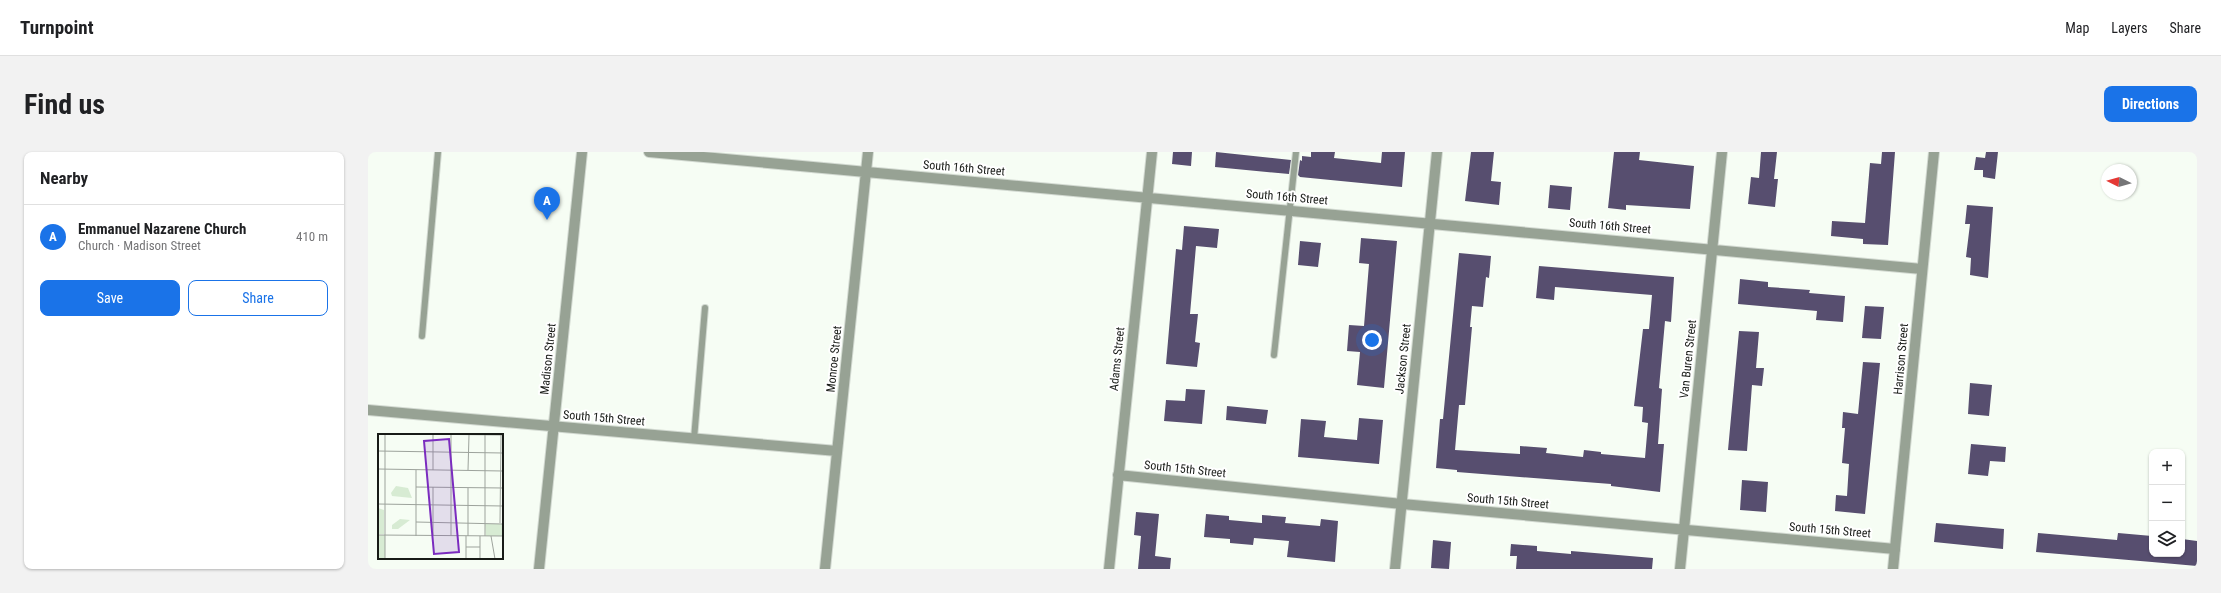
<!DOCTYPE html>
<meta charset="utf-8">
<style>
:root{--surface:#fff;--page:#f2f2f2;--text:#202124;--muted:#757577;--line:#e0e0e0;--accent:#1a73e8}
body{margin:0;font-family:"Roboto Condensed",sans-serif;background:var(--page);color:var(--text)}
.controls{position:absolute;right:12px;bottom:12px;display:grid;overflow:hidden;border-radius:8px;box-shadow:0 1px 3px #0004}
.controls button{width:36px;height:36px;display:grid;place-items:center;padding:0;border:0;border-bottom:1px solid var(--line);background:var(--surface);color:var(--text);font:20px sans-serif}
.compass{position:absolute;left:1733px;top:12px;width:36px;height:36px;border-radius:50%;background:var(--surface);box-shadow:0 1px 3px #0004;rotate:275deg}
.you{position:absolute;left:1004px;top:188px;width:14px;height:14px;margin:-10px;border:3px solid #fff;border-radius:50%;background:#1a73e8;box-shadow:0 0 0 6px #1a73e833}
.badge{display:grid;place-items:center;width:26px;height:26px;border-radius:50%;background:var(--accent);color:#fff;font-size:13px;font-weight:700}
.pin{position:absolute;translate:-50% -33px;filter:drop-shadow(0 1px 2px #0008)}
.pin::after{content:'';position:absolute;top:21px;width:14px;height:12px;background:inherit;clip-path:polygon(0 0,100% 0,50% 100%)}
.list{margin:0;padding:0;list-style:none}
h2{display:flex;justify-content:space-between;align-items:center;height:52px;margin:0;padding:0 16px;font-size:17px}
h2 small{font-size:13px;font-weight:400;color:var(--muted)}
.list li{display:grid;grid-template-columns:26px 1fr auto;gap:12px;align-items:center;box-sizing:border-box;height:64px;padding:0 16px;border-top:1px solid var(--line)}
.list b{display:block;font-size:15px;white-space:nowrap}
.list p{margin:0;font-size:13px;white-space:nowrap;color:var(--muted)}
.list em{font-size:13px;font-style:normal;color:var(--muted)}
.actions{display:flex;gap:8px;padding:12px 16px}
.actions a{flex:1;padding:9px 0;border:1px solid var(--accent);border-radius:8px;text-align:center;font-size:14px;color:var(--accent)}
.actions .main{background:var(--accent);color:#fff}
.icon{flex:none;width:22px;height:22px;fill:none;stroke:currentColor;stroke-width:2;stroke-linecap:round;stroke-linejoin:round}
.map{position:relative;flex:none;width:1829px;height:417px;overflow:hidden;border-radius:8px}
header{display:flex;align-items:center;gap:24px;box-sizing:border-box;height:56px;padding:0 20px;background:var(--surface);border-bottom:1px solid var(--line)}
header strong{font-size:19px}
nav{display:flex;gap:22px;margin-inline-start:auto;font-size:14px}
.intro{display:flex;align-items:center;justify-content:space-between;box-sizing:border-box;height:96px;padding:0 24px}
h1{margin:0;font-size:28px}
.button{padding:10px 18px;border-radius:8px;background:var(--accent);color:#fff;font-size:14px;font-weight:700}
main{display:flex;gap:24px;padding:0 24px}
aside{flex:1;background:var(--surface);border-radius:8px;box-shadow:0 1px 3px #0004}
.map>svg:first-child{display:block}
.building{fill:#574e6f}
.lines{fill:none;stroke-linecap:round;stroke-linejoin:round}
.service-casing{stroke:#d2d9d1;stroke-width:8}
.minor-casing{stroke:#d2d9d1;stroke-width:12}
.tertiary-casing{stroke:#d2d9d1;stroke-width:12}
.service{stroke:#97a294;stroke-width:6}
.minor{stroke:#97a294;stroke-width:10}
.tertiary{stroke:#97a294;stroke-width:10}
.labels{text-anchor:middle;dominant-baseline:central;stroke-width:4;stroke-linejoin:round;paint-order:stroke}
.street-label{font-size:12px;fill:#181b17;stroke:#fff}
.inset-road{fill:none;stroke:#9da39c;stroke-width:1}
.view{fill:#7b2cbf;fill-opacity:0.15;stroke:#7b2cbf;stroke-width:2}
.inset-edge{fill:none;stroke:#181b17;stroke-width:2}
</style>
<header>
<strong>Turnpoint</strong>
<nav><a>Map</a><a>Layers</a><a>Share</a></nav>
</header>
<div class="intro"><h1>Find us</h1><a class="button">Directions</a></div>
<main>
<aside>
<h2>Nearby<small></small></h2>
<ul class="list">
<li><span class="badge">A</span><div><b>Emmanuel Nazarene Church</b><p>Church · Madison Street</p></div><em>410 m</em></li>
</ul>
<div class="actions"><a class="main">Save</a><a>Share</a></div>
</aside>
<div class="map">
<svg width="1829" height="417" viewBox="0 0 1829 417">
<rect width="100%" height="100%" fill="#f6fdf4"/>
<path class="building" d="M805 0H824L823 14 804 12Z
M848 0 923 8 921 22 847 15Z
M943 0H967L966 6 1013 11 1014 0H1037L1034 35 932 25 930 23 932 8 934 9V4L943 5Z
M1103 0H1126L1123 29 1133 30 1131 53 1097 49Z
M1246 0H1272L1271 8 1326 14 1322 57 1258 53V58L1240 56Z
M1393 0H1409L1406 27H1410L1407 55 1380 52 1383 25 1391 26Z
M1514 0H1527L1520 93 1495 92V87L1463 84 1464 69 1497 71 1502 11 1513 12Z
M1618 0H1630L1627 27 1615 25V18H1606L1608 5 1617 6Z
M1182 33 1204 35 1202 58 1180 56Z
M1599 53 1625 55 1620 126 1602 123 1603 106 1598 105 1602 72H1597Z
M816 74 851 77 849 96 828 94 822 162H830L827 190 832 191 829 215 798 212 808 97 814 98Z
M993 86 1029 89 1016 236 989 233 992 200 979 199 981 173 996 174 1001 112 991 111Z
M932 89 953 91 950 115 930 113Z
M1091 101 1123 104 1121 126 1118 125 1115 155 1104 154 1102 175H1104L1097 253H1091L1087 298 1152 302V294L1179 296 1178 301 1215 305 1216 298 1233 300V302L1277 306 1280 271 1274 270 1275 255 1266 254 1275 177H1281L1284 143 1187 135 1186 148 1168 146 1171 114 1306 125 1303 170 1297 169 1291 236 1294 237 1290 292H1296L1292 340 1243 334V332L1089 320V318L1068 316 1072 267H1075Z
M1372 127 1400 130V135L1442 138 1441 141 1477 144 1475 170 1448 168 1449 159 1370 152Z
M1497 154 1516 155 1513 187 1494 186Z
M1371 179 1391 180 1388 216H1396L1394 234 1384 233 1379 299 1360 298Z
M1495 210 1512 211 1497 362 1467 359 1468 343 1479 344 1481 312 1474 311 1477 276H1474L1475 260 1490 262Z
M1602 231 1624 233 1621 264 1600 262Z
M818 237 837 238 834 272 796 269 798 248 817 249Z
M859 254 900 258 898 272 858 268Z
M991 266 1015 268 1011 312 930 305 933 267 958 269 956 285 989 288Z
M1603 292 1638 295 1637 310 1622 309 1620 324 1600 322Z
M1374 328 1400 330 1398 360 1372 358Z
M768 360 791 362 787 404 803 406 802 417H770L773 384 766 383Z
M838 362 861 364V368L894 371V363L918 365 917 371 952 374 953 367 970 369 967 410 919 405 921 389 886 386 885 393 862 391V387L836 385Z
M1568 371 1636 377 1635 397 1566 390Z
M1670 381 1749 388 1750 381 1784 384V410L1668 400Z
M1814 387 1829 389V414L1784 410V402H1814Z
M1065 388 1083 390 1081 417 1063 416Z
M1143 392 1169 394V399L1203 402V399L1285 406 1284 417H1148L1149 404H1142Z"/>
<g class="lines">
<defs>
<path id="service" d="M54 184 70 0
M906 203 928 0
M326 287 337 156"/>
<path id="minor" d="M281 0 1554 117
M0 258 469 299
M750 323 1034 352 1527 397
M171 417 214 0
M457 417 500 0
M741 417 784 0
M1027 417 1069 0
M1312 417 1354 0"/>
<path id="tertiary" d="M1525 417 1566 0"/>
</defs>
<use href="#service" class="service-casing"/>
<use href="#minor" class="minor-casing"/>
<use href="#tertiary" class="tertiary-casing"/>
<use href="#service" class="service"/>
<use href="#minor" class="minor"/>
<use href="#tertiary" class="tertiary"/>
</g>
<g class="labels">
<g class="street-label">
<text transform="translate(596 16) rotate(5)">South 16th Street</text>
<text transform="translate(919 45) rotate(5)">South 16th Street</text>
<text transform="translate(1242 74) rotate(5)">South 16th Street</text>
<text transform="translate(180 207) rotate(-84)">Madison Street</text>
<text transform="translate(466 207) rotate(-84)">Monroe Street</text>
<text transform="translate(749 207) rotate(-84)">Adams Street</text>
<text transform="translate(1035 207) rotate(-84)">Jackson Street</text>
<text transform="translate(1320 207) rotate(-84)">Van Buren Street</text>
<text transform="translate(1533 207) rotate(-85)">Harrison Street</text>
<text transform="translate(236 266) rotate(5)">South 15th Street</text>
<text transform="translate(817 317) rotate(6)">South 15th Street</text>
<text transform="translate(1140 349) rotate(5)">South 15th Street</text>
<text transform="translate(1462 378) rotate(5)">South 15th Street</text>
</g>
</g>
<g transform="translate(10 282)">
<rect width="125" height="125" fill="#f6fdf4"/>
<path d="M18 52 30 54 34 64 14 62 13 59ZM0 74 6 76V100H0ZM22 85 32 86 20 95H14V91ZM107 90H125V102H108ZM0 101H7V125H0Z" fill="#d7ebd3"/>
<path class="inset-road" d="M33 0 125 1M107 0V102M0 17 125 19M0 35 125 37M38 36V102M55 36V0M90 36 91 1M38 53 125 54M90 54V102M0 70 125 72M38 88 125 90M122 89 123 0M0 101 125 102M55 102V53M73 102V0M102 102V125M113 102 117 125M88 113H102M7 125V0M88 125V102"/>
<path class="view" d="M71 5 81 118 56 120 46 7Z"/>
<rect width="125" height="125" class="inset-edge"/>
</g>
</svg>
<div class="controls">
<button>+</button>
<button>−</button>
<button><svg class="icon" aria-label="layers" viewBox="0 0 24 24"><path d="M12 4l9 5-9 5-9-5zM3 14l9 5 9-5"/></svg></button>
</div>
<svg class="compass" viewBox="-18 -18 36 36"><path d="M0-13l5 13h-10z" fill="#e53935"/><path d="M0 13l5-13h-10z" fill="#757577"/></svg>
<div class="you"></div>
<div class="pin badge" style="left:179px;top:68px">A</div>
</div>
</main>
